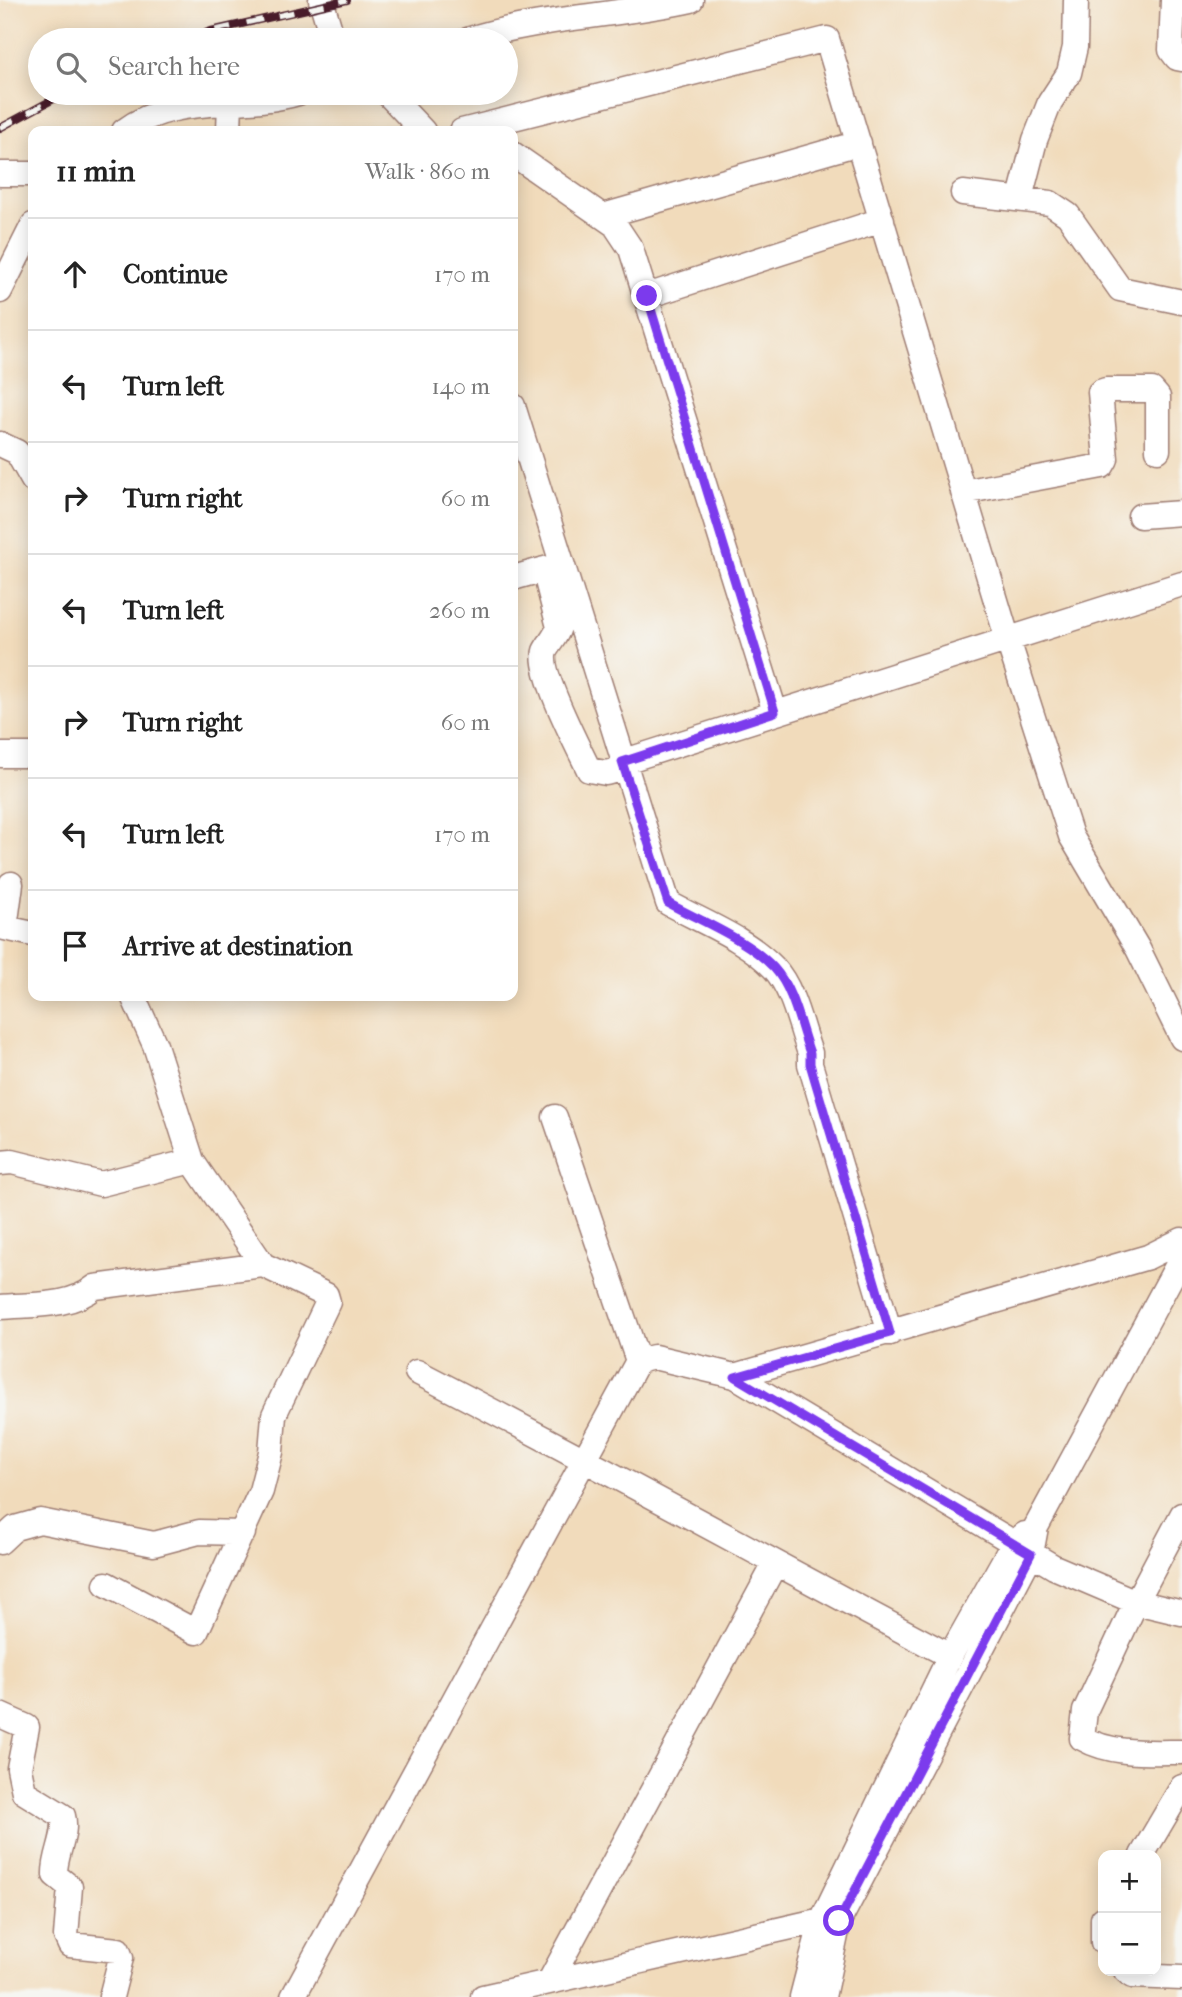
<!DOCTYPE html>
<meta charset="utf-8">
<style>
:root{--surface:#fff;--page:#f2f2f2;--text:#222;--muted:#767676;--line:#e0e0e0}
body{margin:0;font-family:"IM FELL French Canon",serif;background:var(--page);color:var(--text)}
.controls{position:absolute;right:21px;bottom:21px;display:grid;overflow:hidden;border-radius:14px;box-shadow:0 4px 18px #0003}
.controls button{width:63px;height:63px;display:grid;place-items:center;padding:0;border:0;border-bottom:2px solid var(--line);background:var(--surface);color:var(--text);font:35px sans-serif}
.stop{position:absolute;width:21px;height:21px;margin:-16px;border:5px solid #7c3aed;border-radius:50%;background:#fff}
.stop.end{background:#7c3aed;border-color:#fff;box-shadow:0 2px 7px #0008}
.list{margin:0;padding:0;list-style:none}
h2{display:flex;justify-content:space-between;align-items:center;height:91px;margin:0;padding:0 28px;font-size:30px}
h2 small{font-size:23px;font-weight:400;color:var(--muted)}
.list li{display:grid;grid-template-columns:46px 1fr auto;gap:21px;align-items:center;box-sizing:border-box;height:112px;padding:0 28px;border-top:2px solid var(--line)}
.list b{display:block;font-size:26px;white-space:nowrap}
.list em{font-size:23px;font-style:normal;color:var(--muted)}
.icon{flex:none;width:38px;height:38px;fill:none;stroke:currentColor;stroke-width:2;stroke-linecap:round;stroke-linejoin:round}
.map{position:relative;flex:none;width:1182px;height:1997px;overflow:hidden}
.search{position:absolute;background:var(--surface);box-shadow:0 4px 18px #0003;left:28px;top:28px;width:490px;height:77px;display:flex;align-items:center;gap:18px;box-sizing:border-box;padding:0 24px;border-radius:38px;color:var(--muted);font-size:26px}
.panel{position:absolute;background:var(--surface);box-shadow:0 4px 18px #0003;left:28px;top:126px;width:490px;height:875px;border-radius:14px}
.map>svg:first-child{display:block}
.lines{fill:none;stroke-linecap:round;stroke-linejoin:round}
.minor-casing{stroke:#9e7d73;stroke-width:27}
.minor{stroke:#fff;stroke-width:24}
.rail-casing{stroke:#4a1f2b;stroke-width:8}
.rail{stroke:#f6f6f2;stroke-width:5;stroke-dasharray:16;stroke-linecap:butt}
.route{stroke:#7c3aed;stroke-width:9}
</style>
<div class="map">
<svg width="1182" height="1997" viewBox="0 0 1182 1997">
<rect width="100%" height="100%" fill="#f6f6f2"/>
<filter id="ink" filterUnits="userSpaceOnUse"><feTurbulence type="fractalNoise" baseFrequency=".0143" numOctaves="2"/><feDisplacementMap in="SourceGraphic" scale="14" xChannelSelector="R" yChannelSelector="G"/><feConvolveMatrix kernelMatrix="1 2 1 2 8 2 1 2 1" color-interpolation-filters="sRGB"/></filter>
<filter id="wash" filterUnits="userSpaceOnUse"><feTurbulence type="fractalNoise" baseFrequency=".00686" numOctaves="4" result="noise"/><feDisplacementMap in="SourceGraphic" scale="28" xChannelSelector="R" yChannelSelector="G"/><feGaussianBlur stdDeviation="1.57" result="paint"/><feColorMatrix in="noise" values="0 0 0 0 0 0 0 0 0 0 0 0 0 0 0 0 0 1.4 0 .05"/><feComposite in="paint" operator="in"/></filter>
<g filter="url(#wash)">
<rect width="100%" height="100%" fill="#f1dbbb"/>
</g>
<g filter="url(#ink)">
<g class="lines">
<defs>
<path id="minor" d="M321 0 333 40
M1173 0 1171 50 1177 58 1182 59
M467 40C539 17 618 16 691 0
M387 93 423 131
M124 131C174 93 241 110 298 93
M229 131 230 101
M462 131 827 39 1007 637 1071 836 1138 949 1182 1038
M513 154 615 225 631 249 775 712
M0 174H33
M963 193 1050 203 1068 215 1120 289 1182 302
M1020 198 1035 140 1050 102 1069 73 1075 47 1076 0
M603 216 859 143
M0 291 33 225
M647 296 882 220
M513 406 668 903C702 922 747 939 774 968 794 990 800 1026 810 1053V1064L890 1333
M0 444 17 452 33 480
M963 492 1102 466 1106 459 1100 392 1106 390H1152L1158 397V450
M1140 516 1182 513
M544 569 559 627C556 637 549 643 545 651 538 671 579 749 589 770L606 773 624 768
M513 578 559 565
M0 755H33
M622 762 1182 584
M0 927 33 934
M5 928 11 884
M555 1117 638 1361
M0 1163 12 1162 101 1184 192 1161
M0 1307C33 1304 69 1308 95 1287L263 1265
M417 1372C596 1464 772 1562 950 1656
M735 1376 1148 1257 1182 1240
M1182 1515 1136 1602 1085 1711 1082 1738C1112 1755 1148 1752 1182 1752
M0 1542 15 1528 40 1521 154 1544 199 1532 243 1533
M106 1584 196 1632 261 1491 271 1452 274 1415 328 1302 326 1295 263 1265 192 1161 155 1045 133 996
M0 1715 27 1727 19 1768 24 1792 63 1816C68 1835 54 1855 55 1875L70 1887 66 1936 70 1945 118 1950 121 1958 111 1997
M1142 1855 1182 1787
M1103 1919V1942
M1126 1971 1132 1976 1182 1978
M551 1979 775 1564
M293 1997 638 1361 654 1357 735 1376 1054 1567 1136 1602 1182 1613
M483 1997 822 1920H835
M802 1997 822 1920 950 1656 1013 1544 1025 1534
M823 1997 839 1921 1031 1554 1036 1527 1182 1257"/>
</defs>
<use href="#minor" class="minor-casing"/>
<use href="#minor" class="minor"/>
<defs>
<path id="rail" d="M185 40 211 31 347 0
M0 128 65 93"/>
</defs>
<use href="#rail" class="rail-casing"/>
<use href="#rail" class="rail"/>
</g>
</g>
<g class="lines" filter="url(#ink)">
<path class="route" d="M647 296 775 712 622 762 668 903C702 922 747 939 774 968 794 990 800 1027 810 1053V1064L890 1333 735 1377 1031 1554 839 1921"/>
</g>
</svg>
<div class="controls">
<button>+</button>
<button>−</button>
</div>
<div class="stop" style="left:839px;top:1921px"></div>
<div class="stop end" style="left:647px;top:296px"></div>
<div class="search"><svg class="icon" aria-label="search" viewBox="0 0 24 24"><circle cx="10" cy="10" r="6"/><path d="M15 15l6 6"/></svg>Search here</div>
<section class="panel">
<h2>11 min<small>Walk · 860 m</small></h2>
<ul class="list">
<li><svg class="icon" aria-label="ahead" viewBox="0 0 24 24"><path d="M12 20V5M6 11l6-6 6 6"/></svg><div><b>Continue</b></div><em>170 m</em></li>
<li><svg class="icon" aria-label="left" viewBox="0 0 24 24"><path d="M17 20v-9H6M10 6l-5 5 5 5"/></svg><div><b>Turn left</b></div><em>140 m</em></li>
<li><svg class="icon" aria-label="right" viewBox="0 0 24 24"><path d="M7 20v-9h11M14 6l5 5-5 5"/></svg><div><b>Turn right</b></div><em>60 m</em></li>
<li><svg class="icon" aria-label="left" viewBox="0 0 24 24"><path d="M17 20v-9H6M10 6l-5 5 5 5"/></svg><div><b>Turn left</b></div><em>260 m</em></li>
<li><svg class="icon" aria-label="right" viewBox="0 0 24 24"><path d="M7 20v-9h11M14 6l5 5-5 5"/></svg><div><b>Turn right</b></div><em>60 m</em></li>
<li><svg class="icon" aria-label="left" viewBox="0 0 24 24"><path d="M17 20v-9H6M10 6l-5 5 5 5"/></svg><div><b>Turn left</b></div><em>170 m</em></li>
<li><svg class="icon" aria-label="arrive" viewBox="0 0 24 24"><path d="M6 21V4h12l-3 4 3 4H6"/></svg><div><b>Arrive at destination</b></div></li>
</ul>
</section>
</div>
